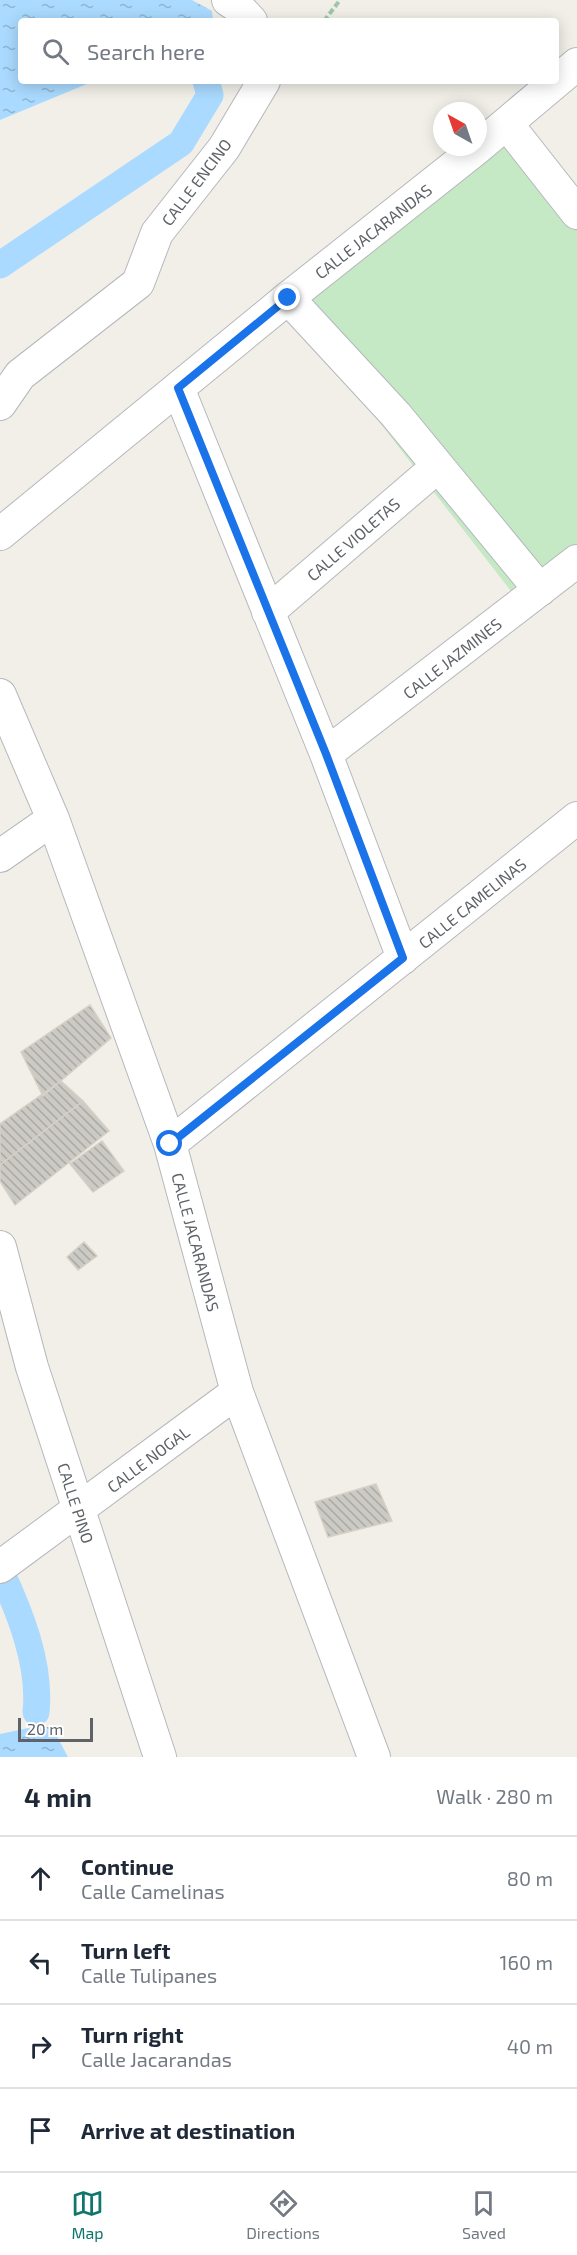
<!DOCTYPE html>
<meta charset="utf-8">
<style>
:root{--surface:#fff;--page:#f6f6f7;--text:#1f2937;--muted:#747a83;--line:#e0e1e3;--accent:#0f766e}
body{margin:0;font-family:"Exo 2",sans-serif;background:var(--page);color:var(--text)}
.compass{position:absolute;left:433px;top:102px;width:54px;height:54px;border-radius:50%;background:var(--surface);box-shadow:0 3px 15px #0003;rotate:320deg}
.scale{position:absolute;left:18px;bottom:15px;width:75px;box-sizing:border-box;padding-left:6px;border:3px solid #5f6368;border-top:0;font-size:16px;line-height:21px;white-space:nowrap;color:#5f6368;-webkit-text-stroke:4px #fff;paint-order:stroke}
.stop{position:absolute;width:18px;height:18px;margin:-14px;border:4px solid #1a73e8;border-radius:50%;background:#fff}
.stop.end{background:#1a73e8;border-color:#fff;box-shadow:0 2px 6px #0008}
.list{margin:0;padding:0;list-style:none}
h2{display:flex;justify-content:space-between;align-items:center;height:78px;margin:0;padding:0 24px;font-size:26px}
h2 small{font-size:20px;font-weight:400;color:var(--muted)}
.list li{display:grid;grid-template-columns:39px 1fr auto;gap:18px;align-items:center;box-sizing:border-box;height:84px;padding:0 24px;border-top:2px solid var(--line)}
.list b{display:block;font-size:22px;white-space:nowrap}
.list p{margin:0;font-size:20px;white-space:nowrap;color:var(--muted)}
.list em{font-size:20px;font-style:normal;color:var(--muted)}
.icon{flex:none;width:33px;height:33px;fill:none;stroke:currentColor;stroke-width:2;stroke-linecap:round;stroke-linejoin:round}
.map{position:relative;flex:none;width:577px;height:1757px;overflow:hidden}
.search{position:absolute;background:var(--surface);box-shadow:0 3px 15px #0003;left:18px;right:18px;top:18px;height:66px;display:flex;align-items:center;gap:15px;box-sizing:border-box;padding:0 21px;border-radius:6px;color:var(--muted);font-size:22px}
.sheet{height:414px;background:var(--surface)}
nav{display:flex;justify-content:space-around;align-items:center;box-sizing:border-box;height:84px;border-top:2px solid var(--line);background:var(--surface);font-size:16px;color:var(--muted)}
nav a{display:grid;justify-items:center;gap:3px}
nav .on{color:var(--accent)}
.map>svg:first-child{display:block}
.grass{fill:#c5e8c5}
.water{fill:url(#water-ripples)}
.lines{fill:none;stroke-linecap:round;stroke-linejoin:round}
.canal{stroke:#aadaff;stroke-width:27}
.building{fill:url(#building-back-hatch);stroke:#d6d1c6;stroke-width:1.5}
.minor-casing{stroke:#b5b8bc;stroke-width:34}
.path{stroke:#9cc7a9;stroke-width:4;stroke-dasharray:6 3;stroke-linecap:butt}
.minor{stroke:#fff;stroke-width:32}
.route{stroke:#1a73e8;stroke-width:8}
.labels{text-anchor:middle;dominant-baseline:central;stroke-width:4.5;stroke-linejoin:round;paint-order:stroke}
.street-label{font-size:16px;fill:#5f6368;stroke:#fff}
</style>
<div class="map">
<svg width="577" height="1757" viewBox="0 0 577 1757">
<defs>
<pattern id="water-ripples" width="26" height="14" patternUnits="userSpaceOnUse" patternTransform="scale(1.5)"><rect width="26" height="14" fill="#aadaff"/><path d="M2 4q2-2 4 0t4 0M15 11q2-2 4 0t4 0" fill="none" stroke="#8eb4d2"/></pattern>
<pattern id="building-back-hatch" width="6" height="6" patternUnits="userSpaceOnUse" patternTransform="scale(1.5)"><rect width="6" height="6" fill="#cccac5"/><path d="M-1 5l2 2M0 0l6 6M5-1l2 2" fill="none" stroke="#a9a8a4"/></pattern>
</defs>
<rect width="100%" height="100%" fill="#f1efe8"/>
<path class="grass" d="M510 118 577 200V552L518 600 285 301Z"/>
<path class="water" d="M0 0H192L212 11 213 21H21V81H94L0 120Z
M33 1727H52L68 1757H0V1734Z"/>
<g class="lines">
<path class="canal" d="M0 265 181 143 210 95 206 81
M0 1570C20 1612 41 1665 36 1712"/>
</g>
<path class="building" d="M90 1005 111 1038 43 1096 21 1052Z
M61 1081 83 1101 0 1165V1124Z
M83 1101 109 1131 15 1205 0 1181V1165Z
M102 1141 124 1171 93 1192 70 1164Z
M84 1242 97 1256 78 1270 67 1257Z
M376 1484 392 1521 328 1537 315 1502Z"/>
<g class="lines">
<defs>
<path id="minor" d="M228 0 237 6 251 21
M507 124 577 213
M288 298 396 415 540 590
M178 388 326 754 403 958
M0 404 20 375 138 283 157 233 224 148 264 81
M0 534 288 298 476 149 577 64
M268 612 437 467
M0 695 53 819 170 1144 237 1392 374 1757
M326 754 577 561
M0 856 53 819
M170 1144 577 818
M0 1247 32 1367 160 1757
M0 1567 237 1392"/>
</defs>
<use href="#minor" class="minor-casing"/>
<path class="path" d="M324 21 340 0"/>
<use href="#minor" class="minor"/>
</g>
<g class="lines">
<path class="route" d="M170 1144 403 958 326 754 178 388 288 298"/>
</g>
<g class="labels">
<g class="street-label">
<text transform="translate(196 182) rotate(-53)">CALLE ENCINO</text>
<text transform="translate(373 231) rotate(-38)">CALLE JACARANDAS</text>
<text transform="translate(353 539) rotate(-41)">CALLE VIOLETAS</text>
<text transform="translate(452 658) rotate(-38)">CALLE JAZMINES</text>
<text transform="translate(472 903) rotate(-39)">CALLE CAMELINAS</text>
<text transform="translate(196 1242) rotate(75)">CALLE JACARANDAS</text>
<text transform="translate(148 1459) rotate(-37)">CALLE NOGAL</text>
<text transform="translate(76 1503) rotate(72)">CALLE PINO</text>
</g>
</g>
</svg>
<svg class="compass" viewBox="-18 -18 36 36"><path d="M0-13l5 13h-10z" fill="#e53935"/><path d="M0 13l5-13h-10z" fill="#747a83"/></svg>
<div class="scale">20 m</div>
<div class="stop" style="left:170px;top:1144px"></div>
<div class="stop end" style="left:288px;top:298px"></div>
<div class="search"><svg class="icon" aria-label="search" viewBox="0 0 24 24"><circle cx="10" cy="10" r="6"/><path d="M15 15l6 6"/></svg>Search here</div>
</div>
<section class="sheet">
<h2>4 min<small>Walk · 280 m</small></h2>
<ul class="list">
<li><svg class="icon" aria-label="ahead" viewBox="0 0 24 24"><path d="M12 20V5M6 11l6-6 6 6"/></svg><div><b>Continue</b><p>Calle Camelinas</p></div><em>80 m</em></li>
<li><svg class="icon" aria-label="left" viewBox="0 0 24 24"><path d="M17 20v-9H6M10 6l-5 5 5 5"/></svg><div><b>Turn left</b><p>Calle Tulipanes</p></div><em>160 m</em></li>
<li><svg class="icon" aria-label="right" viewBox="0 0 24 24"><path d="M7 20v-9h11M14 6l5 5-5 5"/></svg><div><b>Turn right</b><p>Calle Jacarandas</p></div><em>40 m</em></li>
<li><svg class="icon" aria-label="arrive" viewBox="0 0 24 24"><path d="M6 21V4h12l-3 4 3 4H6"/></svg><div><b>Arrive at destination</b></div></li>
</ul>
</section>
<nav>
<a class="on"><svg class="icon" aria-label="map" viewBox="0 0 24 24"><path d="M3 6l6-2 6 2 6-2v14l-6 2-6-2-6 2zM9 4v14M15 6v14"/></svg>Map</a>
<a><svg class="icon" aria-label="directions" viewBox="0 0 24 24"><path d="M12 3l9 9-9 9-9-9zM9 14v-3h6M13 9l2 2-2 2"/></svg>Directions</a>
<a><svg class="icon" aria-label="saved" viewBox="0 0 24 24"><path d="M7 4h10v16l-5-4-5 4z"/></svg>Saved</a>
</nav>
